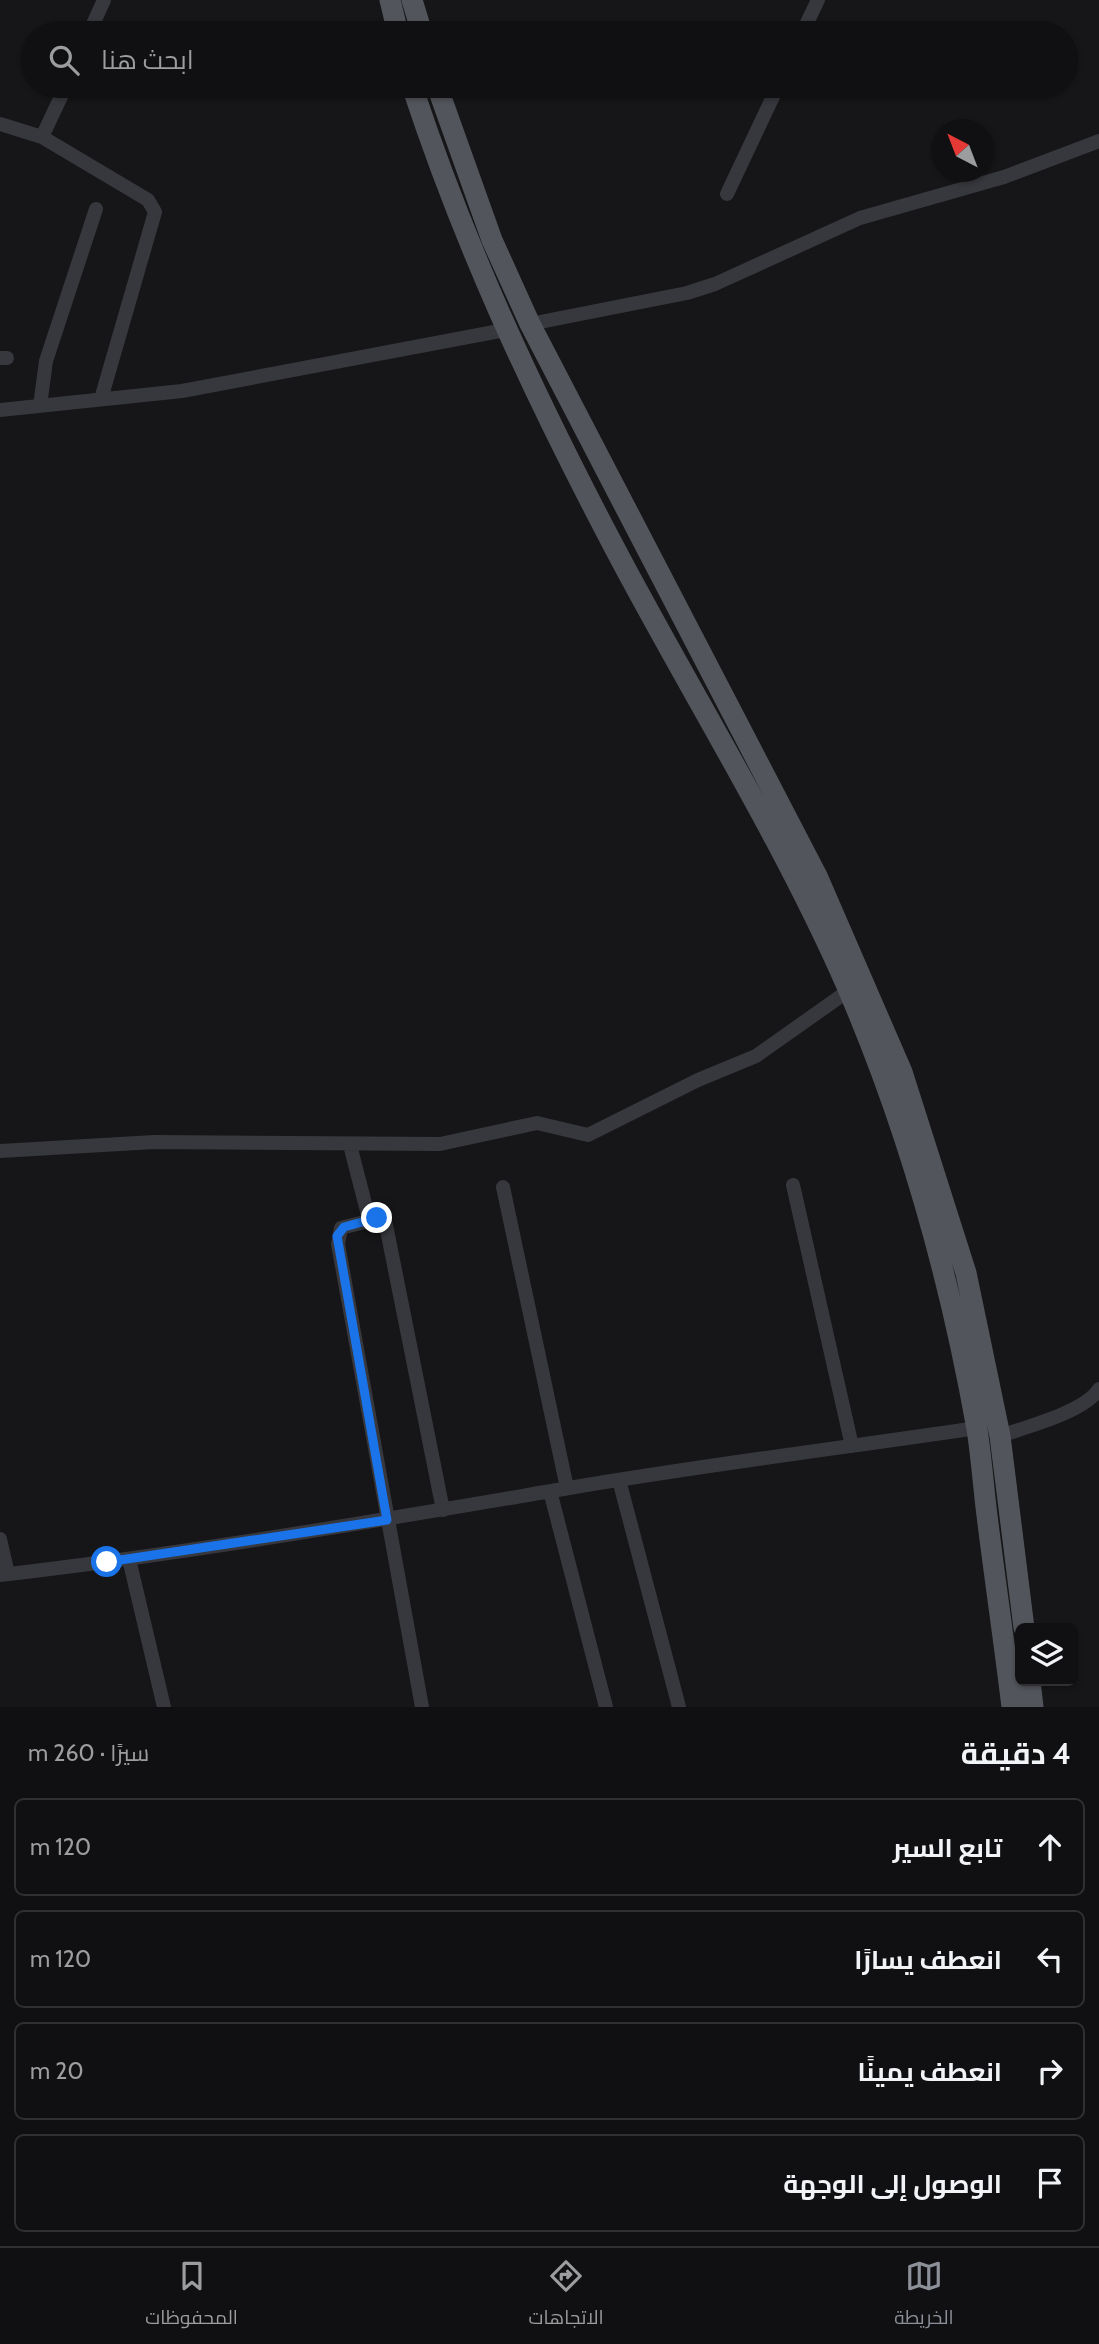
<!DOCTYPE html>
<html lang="ar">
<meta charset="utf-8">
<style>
:root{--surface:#101012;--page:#19191b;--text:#f1f3f6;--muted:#9c9d9f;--line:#303032;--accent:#8c9099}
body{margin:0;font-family:Cabin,Cairo,sans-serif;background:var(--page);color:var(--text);direction:rtl}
.controls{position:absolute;right:21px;bottom:21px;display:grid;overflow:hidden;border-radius:10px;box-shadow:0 2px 5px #0004}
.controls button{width:63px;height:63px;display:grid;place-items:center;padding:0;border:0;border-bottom:2px solid var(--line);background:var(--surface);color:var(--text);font:35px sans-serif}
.compass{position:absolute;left:931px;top:119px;width:63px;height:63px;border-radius:50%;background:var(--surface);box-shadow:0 2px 5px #0004;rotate:318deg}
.stop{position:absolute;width:21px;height:21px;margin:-16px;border:5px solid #1a73e8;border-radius:50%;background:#fff}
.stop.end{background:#1a73e8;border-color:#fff;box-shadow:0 2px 7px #0008}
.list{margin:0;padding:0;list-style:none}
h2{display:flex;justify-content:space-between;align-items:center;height:91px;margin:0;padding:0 28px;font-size:30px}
h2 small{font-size:23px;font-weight:400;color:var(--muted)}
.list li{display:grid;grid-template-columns:46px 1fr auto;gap:21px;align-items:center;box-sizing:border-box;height:98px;margin:0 14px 14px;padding:0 14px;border:2px solid var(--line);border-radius:10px}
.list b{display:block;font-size:26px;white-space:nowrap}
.list em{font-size:23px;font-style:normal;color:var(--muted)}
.icon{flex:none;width:38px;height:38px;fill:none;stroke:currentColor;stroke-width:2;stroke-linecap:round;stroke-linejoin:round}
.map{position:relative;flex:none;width:1099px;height:1707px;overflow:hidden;direction:ltr}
.search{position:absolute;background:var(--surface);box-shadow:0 2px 5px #0004;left:21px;right:21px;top:21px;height:77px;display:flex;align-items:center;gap:18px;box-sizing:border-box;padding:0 24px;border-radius:38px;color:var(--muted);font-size:26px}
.sheet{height:539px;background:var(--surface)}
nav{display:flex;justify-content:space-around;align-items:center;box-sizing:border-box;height:98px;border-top:2px solid var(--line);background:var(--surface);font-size:19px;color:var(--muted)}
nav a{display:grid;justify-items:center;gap:4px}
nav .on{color:var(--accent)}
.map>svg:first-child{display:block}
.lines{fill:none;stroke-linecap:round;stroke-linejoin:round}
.minor{stroke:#37383d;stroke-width:14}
.primary{stroke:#53555c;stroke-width:21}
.route{stroke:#1a73e8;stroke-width:9}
</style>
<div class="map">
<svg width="1099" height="1707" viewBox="0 0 1099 1707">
<rect width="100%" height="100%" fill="#161618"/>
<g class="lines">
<path class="minor" d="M89 33 104 0
M802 33 818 0
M66 86 42 137 148 200 155 212 101 399
M0 124 42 137
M727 194 778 86
M530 324 687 293 715 284 860 218 1004 177 1099 141
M0 358H7
M40 406 46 361 96 209
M0 410 182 391 505 330
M350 1145 369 1219
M0 1151 154 1142 440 1144 537 1123 588 1135 698 1080 756 1056 848 991
M793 1185 852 1446
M503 1187 567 1488
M1000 1436C1026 1427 1085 1412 1099 1389
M619 1480 679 1707
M550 1491 606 1707
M0 1539 8 1574
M129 1559 164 1707
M0 1575C191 1553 380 1520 569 1488 704 1465 841 1448 977 1428
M422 1707 338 1244 341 1228 380 1218 386 1225 443 1510"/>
<path class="primary" d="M390 0 398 33
M412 0 422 33
M412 86C465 247 533 393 612 543 688 688 780 834 846 984 907 1125 950 1277 977 1429 981 1455 983 1481 986 1507 994 1574 1004 1640 1012 1707
M437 86 492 240 530 324 817 876 902 1072 966 1273 1000 1436 1024 1628
M1030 1681 1033 1707"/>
</g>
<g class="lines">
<path class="route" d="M107 1562 387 1520 337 1236 344 1227 377 1218"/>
</g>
</svg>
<div class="controls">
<button><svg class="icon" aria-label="layers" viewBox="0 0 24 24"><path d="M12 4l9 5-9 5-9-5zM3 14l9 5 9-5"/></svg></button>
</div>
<svg class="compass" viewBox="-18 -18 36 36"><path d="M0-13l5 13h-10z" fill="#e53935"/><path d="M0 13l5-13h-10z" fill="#9c9d9f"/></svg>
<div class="stop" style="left:107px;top:1562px"></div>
<div class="stop end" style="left:377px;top:1218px"></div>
<div class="search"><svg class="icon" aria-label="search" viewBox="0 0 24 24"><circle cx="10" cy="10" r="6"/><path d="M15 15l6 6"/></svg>ابحث هنا</div>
</div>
<section class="sheet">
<h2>4 دقيقة<small>سيرًا · 260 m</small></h2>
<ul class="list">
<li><svg class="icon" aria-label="ahead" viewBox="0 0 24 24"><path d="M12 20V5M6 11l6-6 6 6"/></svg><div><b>تابع السير</b></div><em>120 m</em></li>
<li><svg class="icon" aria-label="left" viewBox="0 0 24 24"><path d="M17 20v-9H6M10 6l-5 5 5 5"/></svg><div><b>انعطف يسارًا</b></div><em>120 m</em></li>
<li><svg class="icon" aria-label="right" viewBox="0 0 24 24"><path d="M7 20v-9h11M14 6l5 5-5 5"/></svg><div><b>انعطف يمينًا</b></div><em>20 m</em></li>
<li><svg class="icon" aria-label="arrive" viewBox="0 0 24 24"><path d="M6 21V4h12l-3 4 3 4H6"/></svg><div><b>الوصول إلى الوجهة</b></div></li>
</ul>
</section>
<nav>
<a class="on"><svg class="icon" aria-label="map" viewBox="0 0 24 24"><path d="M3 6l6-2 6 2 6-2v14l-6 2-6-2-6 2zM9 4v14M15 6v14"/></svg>الخريطة</a>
<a><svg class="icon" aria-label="directions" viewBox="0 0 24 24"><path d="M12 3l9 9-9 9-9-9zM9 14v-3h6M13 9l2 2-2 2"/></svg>الاتجاهات</a>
<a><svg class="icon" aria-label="saved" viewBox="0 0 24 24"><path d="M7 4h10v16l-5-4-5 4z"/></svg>المحفوظات</a>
</nav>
